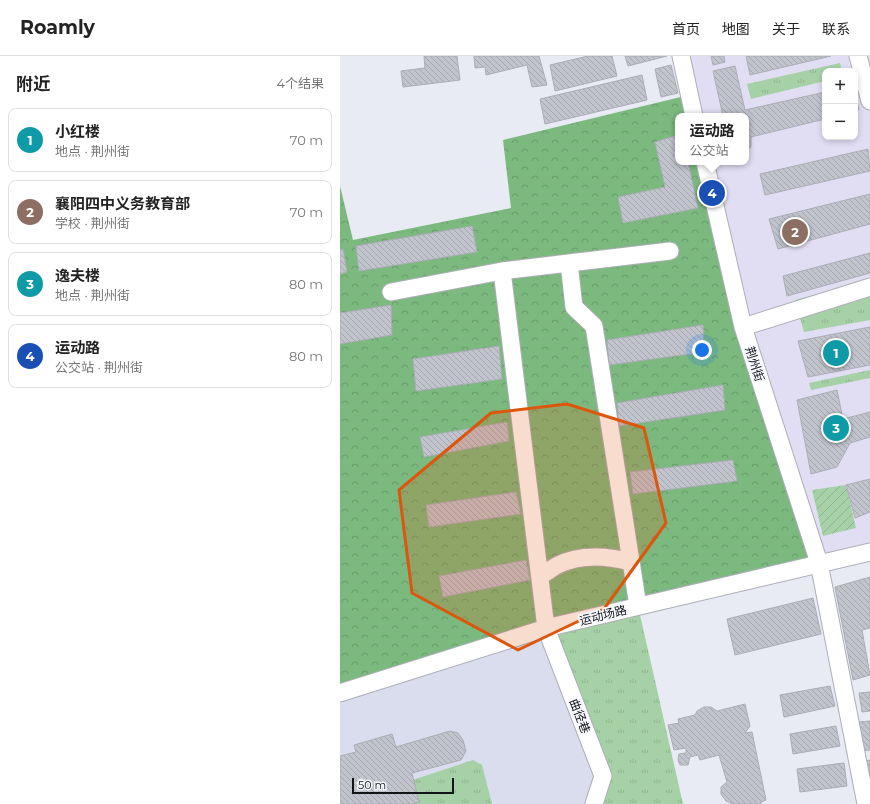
<!DOCTYPE html>
<html lang="zh">
<meta charset="utf-8">
<style>
:root{--surface:#fff;--page:#f6f6f6;--text:#222;--muted:#767676;--line:#e0e0e0;--accent:#111827}
body{margin:0;font-family:Montserrat,"Noto Sans SC",sans-serif;background:var(--page);color:var(--text)}
.controls{position:absolute;right:12px;top:12px;display:grid;overflow:hidden;border-radius:8px;box-shadow:0 2px 6px #0003}
.controls button{width:36px;height:36px;display:grid;place-items:center;padding:0;border:0;border-bottom:1px solid var(--line);background:var(--surface);color:var(--text);font:20px sans-serif}
.scale{position:absolute;left:12px;bottom:10px;width:102px;box-sizing:border-box;padding-left:4px;border:2px solid #131417;border-top:0;font-size:11px;line-height:14px;white-space:nowrap;color:#131417;-webkit-text-stroke:3px #f6f8fe;paint-order:stroke}
.you{position:absolute;left:362px;top:294px;width:14px;height:14px;margin:-10px;border:3px solid #fff;border-radius:50%;background:#1a73e8;box-shadow:0 0 0 6px #1a73e833}
.badge{display:grid;place-items:center;width:26px;height:26px;border-radius:50%;background:var(--accent);color:#fff;font-size:13px;font-weight:700}
.pin{position:absolute;translate:-50% -50%;border:2px solid #fff;box-shadow:0 1px 4px #0006}
.popup{position:absolute;left:335px;top:57px;width:74px;height:52px;box-sizing:border-box;display:grid;place-content:center;border-radius:8px;background:var(--surface);filter:drop-shadow(0 1px 3px #0005);font-size:13px;white-space:nowrap;color:var(--muted)}
.popup b{font-size:15px;color:var(--text)}
.popup::after{content:'';position:absolute;left:50%;top:100%;margin-left:-8px;border:8px solid transparent;border-top-color:var(--surface)}
.list{margin:0;padding:0;list-style:none}
h2{display:flex;justify-content:space-between;align-items:center;height:52px;margin:0;padding:0 16px;font-size:17px}
h2 small{font-size:13px;font-weight:400;color:var(--muted)}
.list li{display:grid;grid-template-columns:26px 1fr auto;gap:12px;align-items:center;box-sizing:border-box;height:64px;margin:0 8px 8px;padding:0 8px;border:1px solid var(--line);border-radius:8px}
.list b{display:block;font-size:15px;white-space:nowrap}
.list p{margin:0;font-size:13px;white-space:nowrap;color:var(--muted)}
.list em{font-size:13px;font-style:normal;color:var(--muted)}
.map{position:relative;flex:none;width:530px;height:748px;overflow:hidden}
header{display:flex;align-items:center;gap:24px;box-sizing:border-box;height:56px;padding:0 20px;background:var(--surface);border-bottom:1px solid var(--line)}
header strong{font-size:19px}
nav{display:flex;gap:22px;margin-inline-start:auto;font-size:14px}
main{display:flex}
aside{flex:1;background:var(--surface)}
.map>svg:first-child{display:block}
.education{fill:#e1def4;fill-rule:evenodd}
.built{fill:#d9ddee}
.forest{fill:url(#forest-crowns)}
.park{fill:url(#park-tufts)}
.garden{fill:url(#garden-furrows)}
.building{fill:url(#building-back-hatch);stroke:#abadb6}
.lines{fill:none;stroke-linecap:round;stroke-linejoin:round}
.minor-casing{stroke:#acaeb7;stroke-width:19}
.minor{stroke:#fff;stroke-width:17}
.marked{fill:#dd560d;fill-opacity:0.2;stroke:#dd560d;stroke-width:3;stroke-linejoin:round}
.labels{text-anchor:middle;dominant-baseline:central;stroke-width:3.5;stroke-linejoin:round;paint-order:stroke}
.street-label{font-size:12px;fill:#131417;stroke:#f6f8fe}
</style>
<header>
<strong>Roamly</strong>
<nav><a>首页</a><a>地图</a><a>关于</a><a>联系</a></nav>
</header>
<main>
<aside>
<h2>附近<small>4个结果</small></h2>
<ul class="list">
<li><span class="badge" style="background:#0f9aa8">1</span><div><b>小红楼</b><p>地点 · 荆州街</p></div><em>70 m</em></li>
<li><span class="badge" style="background:#8d6e63">2</span><div><b>襄阳四中义务教育部</b><p>学校 · 荆州街</p></div><em>70 m</em></li>
<li><span class="badge" style="background:#0f9aa8">3</span><div><b>逸夫楼</b><p>地点 · 荆州街</p></div><em>80 m</em></li>
<li><span class="badge" style="background:#1a4fb4">4</span><div><b>运动路</b><p>公交站 · 荆州街</p></div><em>80 m</em></li>
</ul>
</aside>
<div class="map">
<svg width="530" height="748" viewBox="0 0 530 748">
<defs>
<pattern id="forest-crowns" width="20" height="18" patternUnits="userSpaceOnUse"><rect width="20" height="18" fill="#7bb97e"/><path d="M2 6a3 3 0 1 1 6 0M12 15a3 3 0 1 1 6 0" fill="none" stroke="#699e6c"/></pattern>
<pattern id="park-tufts" width="24" height="20" patternUnits="userSpaceOnUse"><rect width="24" height="20" fill="#a6d1a7"/><path d="M3 7l-1-3M5 7V3M7 7l1-3M15 17l-1-3M17 17v-4M19 17l1-3" fill="none" stroke="#8eb38f"/></pattern>
<pattern id="garden-furrows" width="10" height="10" patternUnits="userSpaceOnUse"><rect width="10" height="10" fill="#a6d1a7"/><path d="M-1 1l2-2M0 10L10 0M9 11l2-2" fill="none" stroke="#8eb38f"/></pattern>
<pattern id="building-back-hatch" width="6" height="6" patternUnits="userSpaceOnUse"><rect width="6" height="6" fill="#c1c3cd"/><path d="M-1 5l2 2M0 0l6 6M5-1l2 2" fill="none" stroke="#a5a7af"/></pattern>
</defs>
<rect width="100%" height="100%" fill="#e8eaf4"/>
<path class="education" d="M341 0H530V496L479 507 365 106H406V60H354ZM485 15H515V81H485Z"/>
<path class="built" d="M206 572 260 712 248 748H0V636Z"/>
<path class="forest" d="M349 39 354 60H338V106H365L479 507 0 637V130L13 184 171 152 163 84Z"/>
<path class="park" d="M500 7 502 15H485V25L411 43 407 28Z
M530 224V264L464 276 455 244Z
M530 314V322L471 334 469 327Z
M298 550 343 748H254L263 720 206 572Z
M133 704 142 709 152 748H0Z"/>
<path class="garden" d="M506 429 516 472 483 480 472 434Z"/>
<path class="building" d="M84 0H117L120 24 63 31 61 15 85 12Z
M134 0H199L207 29 192 31 187 9 146 19 145 11 135 12Z
M248 0H272L277 20 215 35 210 9Z
M285 0H327L288 10Z
M371 0H384L385 6 373 9Z
M406 0H491L410 19Z
M331 9 338 37 321 41 315 13Z
M395 10 405 54 485 36V63L411 81V91L406 93V60H383L373 15Z
M302 19 307 44 205 68 200 43Z
M515 37 519 54 515 55Z
M338 79V106H348L358 152 283 167 278 141 325 131 315 86Z
M528 93 530 115 425 139 420 118Z
M530 138V168L438 193 429 163Z
M132 170 137 196 19 215 16 190Z
M3 193 7 216 0 218V194Z
M530 197V217L447 240 443 220Z
M51 249 52 279 0 288V257Z
M363 269 364 296 269 309 267 284Z
M530 271V309L468 321 458 285Z
M159 290 162 323 76 335 73 303Z
M383 329 385 354 279 370 277 347Z
M497 334 503 363 530 356V381L510 387 497 411 471 418 457 344Z
M167 366 169 385 84 401 80 381Z
M393 404 397 425 293 438 290 416Z
M530 423V456L515 462 506 429Z
M176 436 181 458 89 471 86 449Z
M186 504 190 524 103 541 99 520Z
M530 521V572L522 574 530 619 513 624 495 531Z
M473 542 481 578 395 599 387 563Z
M490 630 495 650 444 661 440 639Z
M530 636V655L522 656 519 637Z
M405 648 410 670 405 677 412 676 426 744 421 746V748H393L386 745 381 738V731L387 726 379 699 360 704 358 699 350 701 348 709H340L338 704 339 698 346 697V692L334 694 328 669 339 667 338 663 355 659 357 655 364 651H371L377 655Z
M530 665V694L523 695 518 666Z
M496 670 500 690 453 698 450 678Z
M110 675 118 677 123 684 126 695 121 704 72 717 79 746 73 748H0V700L16 696 14 689 52 678 56 691Z
M530 704V736L525 705Z
M504 707 507 730 460 736 457 713Z"/>
<g class="lines">
<defs>
<path id="minor" d="M341 0 354 60
M518 0 530 45
M365 106 403 271 479 507 526 748
M229 207 330 195
M51 236 162 215
M403 271 530 231
M200 520C206 517 212 512 218 509 240 498 268 500 291 506
M0 637 206 572 530 496
M254 748 263 720 206 572 162 215 229 207 234 251 254 270 298 550"/>
</defs>
<use href="#minor" class="minor-casing"/>
<use href="#minor" class="minor"/>
</g>
<path class="marked" d="M227 348 304 372 326 467 264 553 178 594 72 537 59 434 151 357Z"/>
<g class="labels">
<g class="street-label">
<text transform="translate(415 308) rotate(72)">荆州街</text>
<text transform="translate(263 559) rotate(-14)">运动场路</text>
<text transform="translate(240 660) rotate(69)">曲径巷</text>
</g>
</g>
</svg>
<div class="controls">
<button>+</button>
<button>−</button>
</div>
<div class="scale">50 m</div>
<div class="you"></div>
<div class="pin badge" style="left:496px;top:297px;background:#0f9aa8">1</div>
<div class="pin badge" style="left:455px;top:176px;background:#8d6e63">2</div>
<div class="pin badge" style="left:496px;top:372px;background:#0f9aa8">3</div>
<div class="pin badge" style="left:372px;top:137px;background:#1a4fb4">4</div>
<div class="popup"><b>运动路</b>公交站</div>
</div>
</main>
